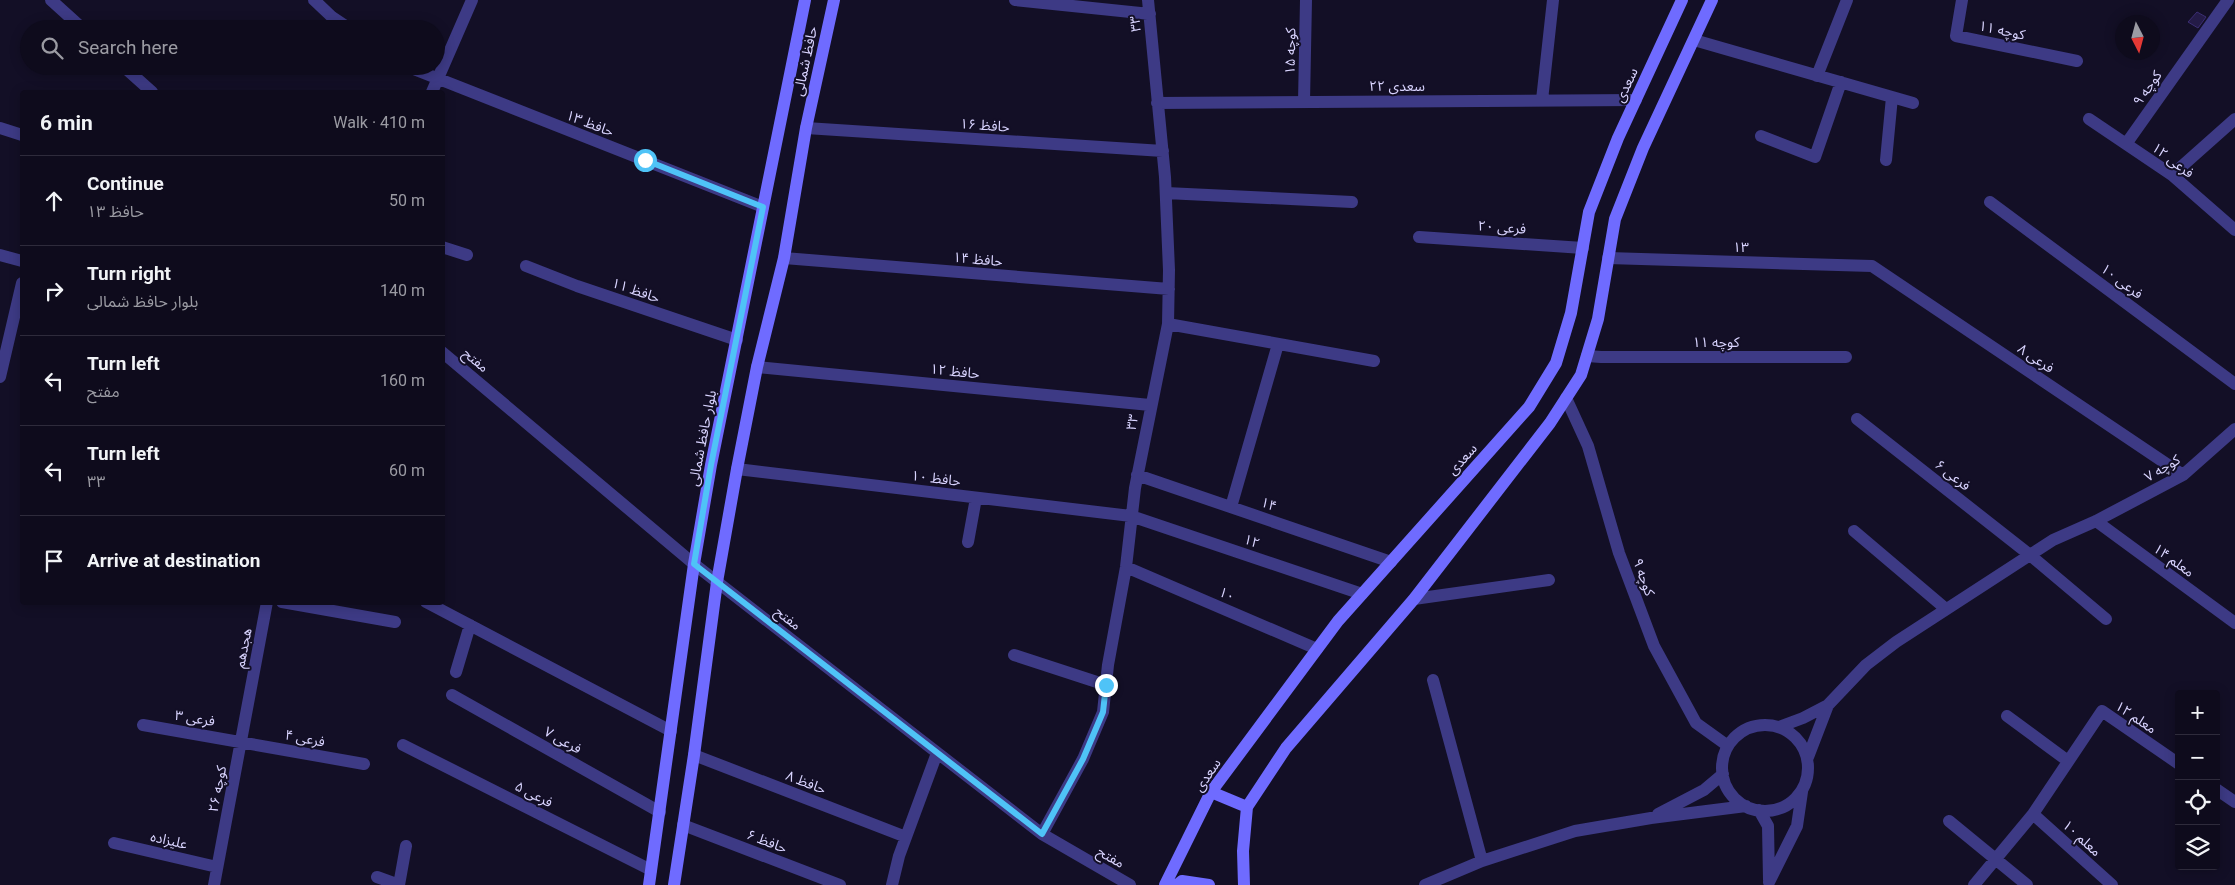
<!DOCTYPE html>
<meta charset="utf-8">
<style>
:root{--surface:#0e0b1c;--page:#171425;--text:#f1f3f6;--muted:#9b9ba3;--line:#2e2b3b}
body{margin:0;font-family:Roboto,"Noto Sans Arabic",sans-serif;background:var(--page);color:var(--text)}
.controls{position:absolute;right:15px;bottom:15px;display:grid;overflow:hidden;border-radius:5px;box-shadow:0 2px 12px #0003}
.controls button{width:45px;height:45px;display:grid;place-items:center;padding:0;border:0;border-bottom:1px solid var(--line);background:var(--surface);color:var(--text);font:25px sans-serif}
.compass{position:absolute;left:2115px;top:15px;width:45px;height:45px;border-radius:50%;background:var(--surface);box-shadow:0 2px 12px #0003;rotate:174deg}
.stop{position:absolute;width:15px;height:15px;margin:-11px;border:4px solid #4fc3f7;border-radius:50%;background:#fff}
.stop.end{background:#4fc3f7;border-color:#fff;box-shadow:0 1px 5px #0008}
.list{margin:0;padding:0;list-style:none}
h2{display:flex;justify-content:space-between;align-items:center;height:65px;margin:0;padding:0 20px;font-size:21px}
h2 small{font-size:16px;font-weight:400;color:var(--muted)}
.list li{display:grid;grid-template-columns:32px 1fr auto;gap:15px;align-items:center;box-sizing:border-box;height:90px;padding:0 20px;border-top:1px solid var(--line)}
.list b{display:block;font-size:19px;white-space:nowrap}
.list p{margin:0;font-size:16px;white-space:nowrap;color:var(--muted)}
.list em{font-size:16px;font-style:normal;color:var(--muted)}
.icon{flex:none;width:28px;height:28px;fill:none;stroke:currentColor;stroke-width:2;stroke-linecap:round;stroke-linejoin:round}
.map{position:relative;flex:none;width:2235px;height:885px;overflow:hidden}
.search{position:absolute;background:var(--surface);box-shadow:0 2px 12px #0003;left:20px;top:20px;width:425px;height:55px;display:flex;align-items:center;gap:12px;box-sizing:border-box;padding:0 18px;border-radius:28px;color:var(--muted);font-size:19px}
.panel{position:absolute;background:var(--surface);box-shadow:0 2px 12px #0003;left:20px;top:90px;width:425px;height:515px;border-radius:5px}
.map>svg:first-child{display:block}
.building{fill:#241b47;stroke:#3b2d73}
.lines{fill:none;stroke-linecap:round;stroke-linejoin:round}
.street{stroke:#3d3a85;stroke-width:12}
.secondary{stroke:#6f6bff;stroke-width:12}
.route{stroke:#4fc3f7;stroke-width:6}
.labels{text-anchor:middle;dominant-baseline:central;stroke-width:4;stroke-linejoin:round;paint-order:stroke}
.street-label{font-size:14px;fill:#d9d4ff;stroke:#130f26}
</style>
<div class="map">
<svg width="2235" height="885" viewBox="0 0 2235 885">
<rect width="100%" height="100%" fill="#130f26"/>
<path class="building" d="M2197 12 2206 17 2198 28 2188 22Z"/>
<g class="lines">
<path class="street" d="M51 0 83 29
M314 0 332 17 350 29
M1015 0 1150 14
M1962 0 1956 36 2077 61
M1694 40 1913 103
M123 66 152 92
M406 66 763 207
M1817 76 1847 0
M432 92 472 0
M1542 100 1553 0
M1304 102 1306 0
M1157 103 1636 100
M2089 119 2172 175 2235 230
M0 128 22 135
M806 128 1163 151
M1761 136 1815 157 1841 82
M2126 144 2228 0
M1886 160 1892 97
M2172 175 2235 119
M1166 193 1352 202
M1990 202 2235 384
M1419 237 1583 248
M442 247 467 255
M0 255 22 261
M784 258 1169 289
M1608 258 1872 266 2183 475
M526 266 577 286 737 340
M1168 324 1374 361
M442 352 694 564 1042 834 1130 885
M1587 356 1601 357H1846
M757 367 1150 405
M0 377 22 283
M1566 398 1588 446 1619 553 1654 646 1696 723 1728 746
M1857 419 2030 555 2106 619
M737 469 1131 516 1362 594
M1137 475 1391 562
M1231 507 1278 344
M2096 521 2235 623
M1854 531 1946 609
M968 542 976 498
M1126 567 1317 649
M1414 599 1549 580
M282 602 395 622
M426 602 671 731
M1014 655 1106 685
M456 672 470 625
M1433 680 1482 861
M452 695 660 812
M2007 716 2068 761
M143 725 364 764
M1722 768a43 43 0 1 1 86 0a43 43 0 1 1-86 0Z
M1779 727 1803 718 1828 705 1866 665 1896 642 2053 540 2096 521 2183 475 2235 429
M403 745 651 870
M694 755 906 837
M1808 757 1828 705
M2216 789 2235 802
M1759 810 1768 826 1769 880
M1658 814 1704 790 1723 774
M2033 814 2112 885
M1949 821 2027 885
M683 825 840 885
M1042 834 1083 759 1103 712 1108 665 1126 567 1135 488 1168 324 1169 270 1165 177 1148 0
M114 843 217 867
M377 877 399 885
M1769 882 1797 826 1802 792
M214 885 267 602
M399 885 406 846
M892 885 899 856 937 753
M1425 885 1482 861 1575 831 1651 818 1746 806
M1974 885 2033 814 2102 711 2179 764"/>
<path class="secondary" d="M1211 792 1247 807
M649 885 694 564 711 465 805 0
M674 885 694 755 717 582 737 469 757 367 784 258 806 128 834 0
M1165 885 1211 792 1338 621 1529 407 1556 363 1571 313 1589 212 1618 138 1682 0
M1177 885 1182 881 1209 885
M1244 885 1243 851 1247 807 1286 748 1414 599 1550 423 1581 375 1598 319 1615 219 1643 148 1712 0"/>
</g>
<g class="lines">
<path class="route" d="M645 160 763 207 711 465 694 564 1042 834 1083 759 1103 712 1106 685"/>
</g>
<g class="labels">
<g class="street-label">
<text transform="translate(1135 24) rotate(-95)">۳۳</text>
<text transform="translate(2002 30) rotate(12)">کوچه ۱۱</text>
<text transform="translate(1290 51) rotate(-89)">کوچه ۱۵</text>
<text transform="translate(805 61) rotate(-78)">حافظ شمالی</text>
<text transform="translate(1626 85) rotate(-65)">سعدی</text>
<text x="1397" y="86">سعدی ۲۲</text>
<text transform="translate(2147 88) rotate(-55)">کوچه ۹</text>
<text transform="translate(590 123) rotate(21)">حافظ ۱۳</text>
<text transform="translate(985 125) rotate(4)">حافظ ۱۶</text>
<text transform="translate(2173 160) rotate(37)">فرعی ۱۲</text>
<text transform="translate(1502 227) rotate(4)">فرعی ۲۰</text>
<text transform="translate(1741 247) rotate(2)">۱۳</text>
<text transform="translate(978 259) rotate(5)">حافظ ۱۴</text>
<text transform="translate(2122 281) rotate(37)">فرعی ۱۰</text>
<text transform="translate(636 290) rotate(19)">حافظ ۱۱</text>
<text x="1716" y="342">کوچه ۱۱</text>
<text transform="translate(2036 358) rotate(34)">فرعی ۸</text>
<text transform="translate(476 360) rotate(40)">مفتح</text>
<text transform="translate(955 371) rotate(6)">حافظ ۱۲</text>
<text transform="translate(1132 422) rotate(-80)">۳۳</text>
<text transform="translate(702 438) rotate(-79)">بلوار حافظ شمالی</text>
<text transform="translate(1462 459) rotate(-48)">سعدی</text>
<text transform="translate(2162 468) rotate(-31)">کوچه ۷</text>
<text transform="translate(1953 475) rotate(38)">فرعی ۶</text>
<text transform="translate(936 478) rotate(7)">حافظ ۱۰</text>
<text transform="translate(1269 504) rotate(19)">۱۴</text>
<text transform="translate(1252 541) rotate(19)">۱۲</text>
<text transform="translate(2174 560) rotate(36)">معلم ۱۴</text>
<text transform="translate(1644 577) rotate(70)">کوچه ۹</text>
<text transform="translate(1227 594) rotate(24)">۱۰</text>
<text transform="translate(788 618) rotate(38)">مفتح</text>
<text transform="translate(243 648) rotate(-79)">هجدهم</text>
<text transform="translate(2136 717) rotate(34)">معلم ۱۲</text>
<text transform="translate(195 718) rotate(9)">فرعی ۳</text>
<text transform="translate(305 738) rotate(11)">فرعی ۴</text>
<text transform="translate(563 740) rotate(29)">فرعی ۷</text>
<text transform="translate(1207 775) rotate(-56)">سعدی</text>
<text transform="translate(806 782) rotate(21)">حافظ ۸</text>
<text transform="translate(217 789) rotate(-79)">کوچه ۲۶</text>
<text transform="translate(534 794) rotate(27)">فرعی ۵</text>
<text transform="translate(2082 838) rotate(42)">معلم ۱۰</text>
<text transform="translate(169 840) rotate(13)">علیزاده</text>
<text transform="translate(767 841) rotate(21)">حافظ ۶</text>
<text transform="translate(1111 857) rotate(30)">مفتح</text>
</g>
</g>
</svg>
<div class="controls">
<button>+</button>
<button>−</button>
<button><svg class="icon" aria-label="locate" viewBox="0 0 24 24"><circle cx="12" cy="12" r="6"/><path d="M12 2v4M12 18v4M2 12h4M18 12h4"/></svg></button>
<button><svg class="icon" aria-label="layers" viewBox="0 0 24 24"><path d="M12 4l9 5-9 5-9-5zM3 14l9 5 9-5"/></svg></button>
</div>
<svg class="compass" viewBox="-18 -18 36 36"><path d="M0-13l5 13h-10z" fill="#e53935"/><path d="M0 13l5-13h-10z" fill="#9b9ba3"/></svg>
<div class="stop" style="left:645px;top:160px"></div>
<div class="stop end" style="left:1106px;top:685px"></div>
<div class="search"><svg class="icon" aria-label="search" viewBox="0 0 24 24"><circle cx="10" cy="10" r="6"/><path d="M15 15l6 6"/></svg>Search here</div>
<section class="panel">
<h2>6 min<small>Walk · 410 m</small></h2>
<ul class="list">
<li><svg class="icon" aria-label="ahead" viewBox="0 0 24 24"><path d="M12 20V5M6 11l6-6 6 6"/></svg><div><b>Continue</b><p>حافظ ۱۳</p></div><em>50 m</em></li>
<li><svg class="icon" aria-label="right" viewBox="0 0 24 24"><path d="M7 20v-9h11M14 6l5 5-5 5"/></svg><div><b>Turn right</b><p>بلوار حافظ شمالی</p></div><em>140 m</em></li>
<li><svg class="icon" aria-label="left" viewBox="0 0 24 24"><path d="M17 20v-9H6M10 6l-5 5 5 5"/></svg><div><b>Turn left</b><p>مفتح</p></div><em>160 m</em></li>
<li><svg class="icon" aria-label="left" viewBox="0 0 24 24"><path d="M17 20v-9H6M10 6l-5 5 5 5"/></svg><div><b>Turn left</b><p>۳۳</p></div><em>60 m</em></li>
<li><svg class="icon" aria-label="arrive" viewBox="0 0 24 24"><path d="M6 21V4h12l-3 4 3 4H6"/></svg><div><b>Arrive at destination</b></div></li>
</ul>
</section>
</div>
